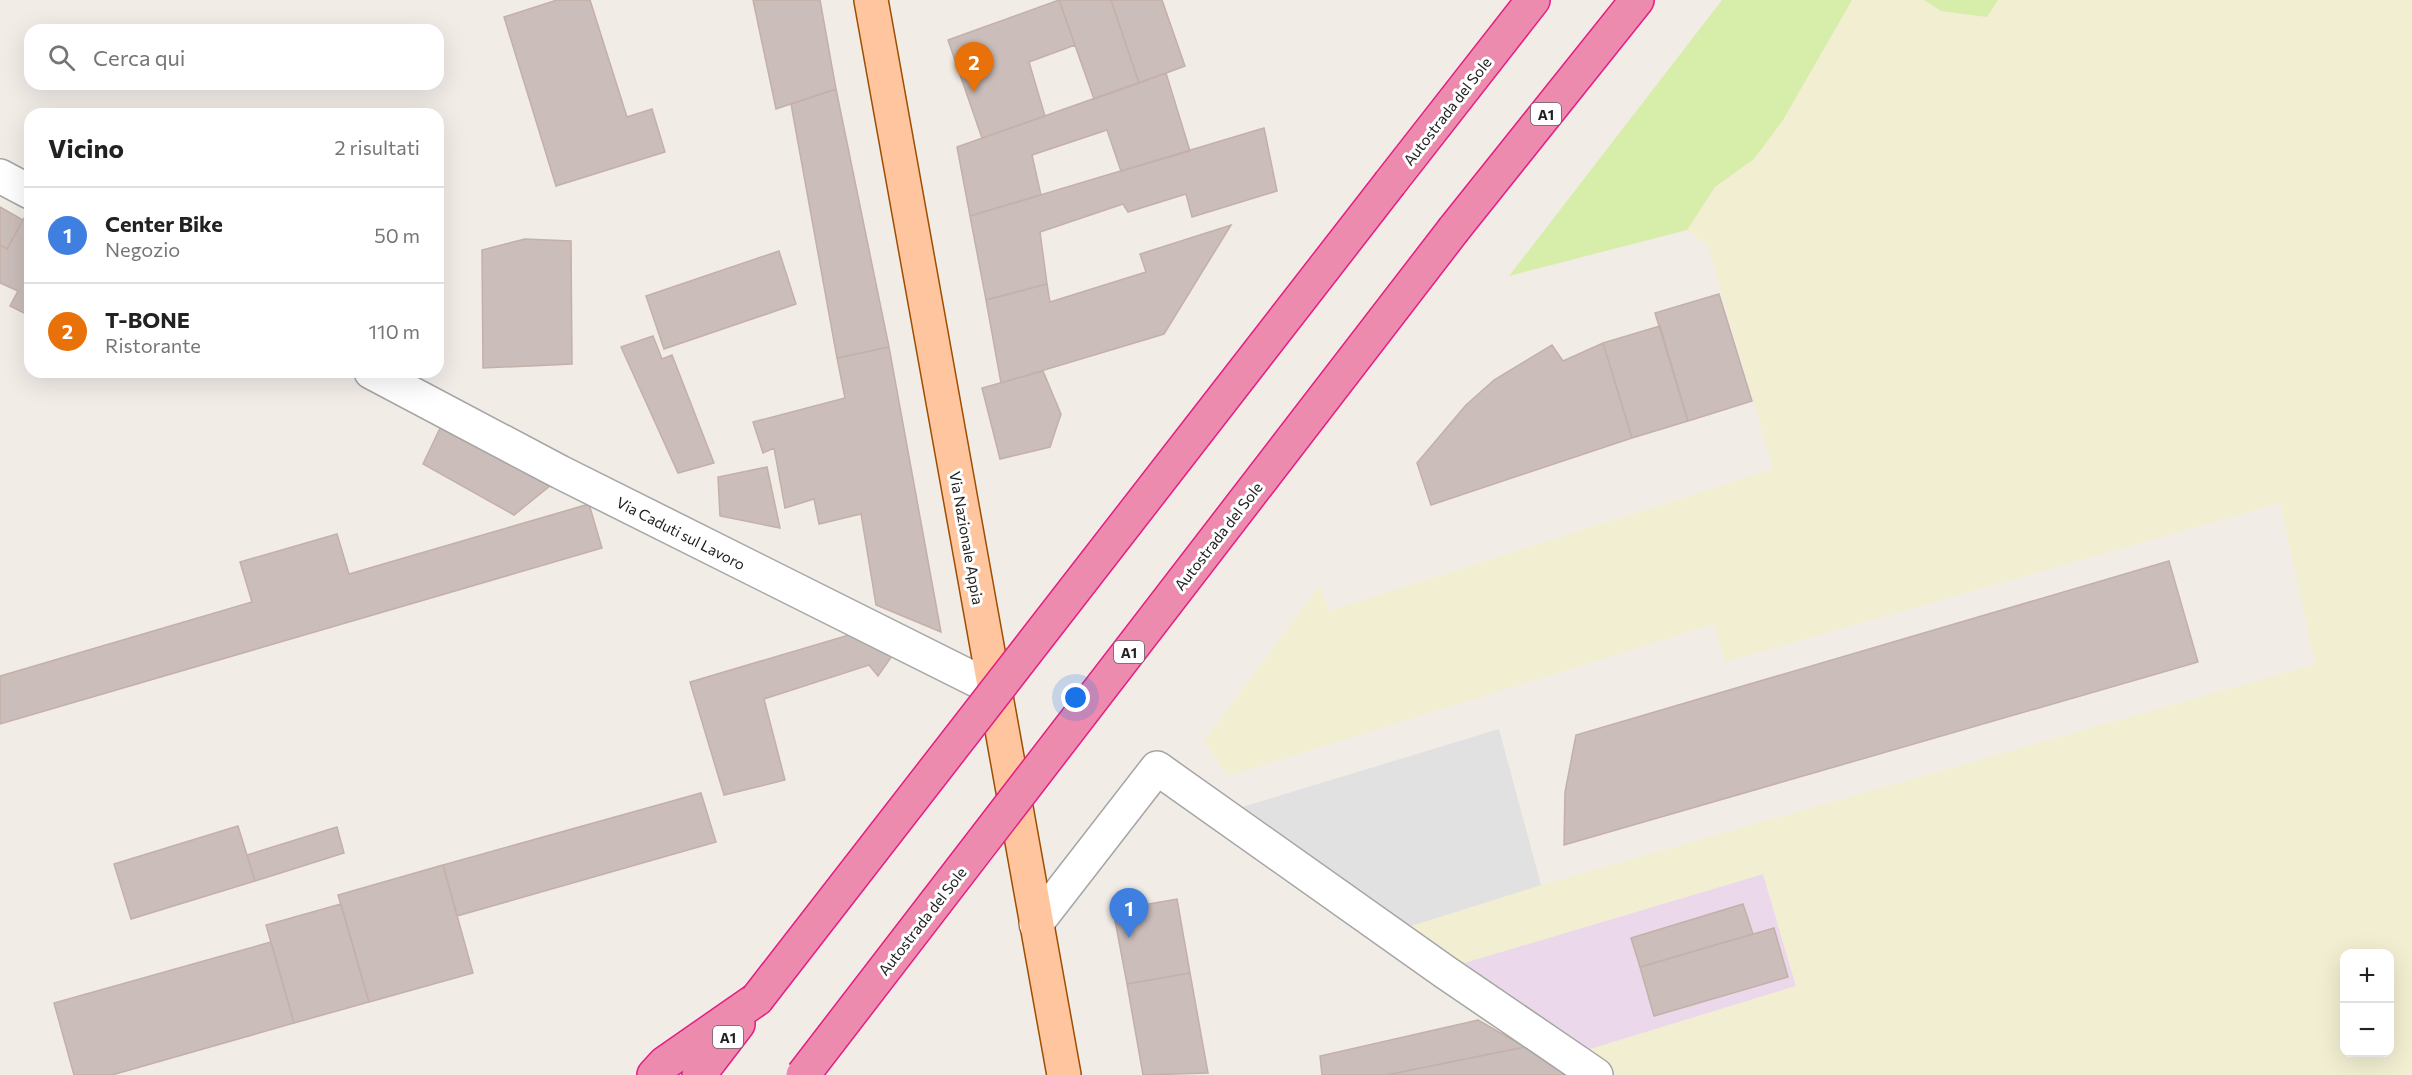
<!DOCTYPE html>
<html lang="it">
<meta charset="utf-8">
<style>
:root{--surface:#fff;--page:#f6f6f6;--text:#222;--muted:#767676;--line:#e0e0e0;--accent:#111827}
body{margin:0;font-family:Commissioner,sans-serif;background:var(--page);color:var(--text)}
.controls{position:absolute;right:18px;bottom:18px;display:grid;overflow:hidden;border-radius:12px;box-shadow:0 6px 24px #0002}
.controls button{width:54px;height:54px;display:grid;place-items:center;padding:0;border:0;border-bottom:2px solid var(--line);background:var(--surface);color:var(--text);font:30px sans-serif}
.you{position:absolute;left:1076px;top:698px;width:21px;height:21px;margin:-15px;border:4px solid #fff;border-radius:50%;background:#1a73e8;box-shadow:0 0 0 9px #1a73e833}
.badge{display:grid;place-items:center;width:39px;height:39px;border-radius:50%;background:var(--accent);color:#fff;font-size:20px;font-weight:700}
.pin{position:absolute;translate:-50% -50px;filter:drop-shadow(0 2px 3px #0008)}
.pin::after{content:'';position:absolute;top:32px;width:21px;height:18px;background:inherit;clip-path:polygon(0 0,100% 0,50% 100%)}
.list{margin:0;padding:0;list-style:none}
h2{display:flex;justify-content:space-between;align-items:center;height:78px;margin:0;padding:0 24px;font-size:26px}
h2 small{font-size:20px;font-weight:400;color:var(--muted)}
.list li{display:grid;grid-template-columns:39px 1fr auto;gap:18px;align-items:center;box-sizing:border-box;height:96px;padding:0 24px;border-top:2px solid var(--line)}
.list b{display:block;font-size:22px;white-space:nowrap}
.list p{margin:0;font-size:20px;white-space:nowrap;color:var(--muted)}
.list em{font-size:20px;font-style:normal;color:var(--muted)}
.icon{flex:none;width:33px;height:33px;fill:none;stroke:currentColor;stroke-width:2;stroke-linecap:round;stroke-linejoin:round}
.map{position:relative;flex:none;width:2412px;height:1075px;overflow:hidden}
.search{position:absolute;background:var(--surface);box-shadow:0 6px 24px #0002;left:24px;top:24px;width:420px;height:66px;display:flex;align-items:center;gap:15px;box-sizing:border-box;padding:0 21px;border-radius:18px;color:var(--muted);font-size:22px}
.panel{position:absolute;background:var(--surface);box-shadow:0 6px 24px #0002;left:24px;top:108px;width:420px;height:270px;border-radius:18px}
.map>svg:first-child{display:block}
.industrial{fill:#ebd8eb}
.farmland{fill:#f1eed1;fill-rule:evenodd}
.grass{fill:#d7eeaa}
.parking{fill:#e1e1e1}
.building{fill:#cabdba;stroke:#c4b0a8;stroke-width:1.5}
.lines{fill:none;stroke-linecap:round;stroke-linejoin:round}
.minor-casing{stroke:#a5a5a5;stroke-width:36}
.major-casing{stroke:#9d4e00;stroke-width:36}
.highway-casing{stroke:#e61d84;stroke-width:36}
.minor{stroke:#fff;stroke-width:33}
.major{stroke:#ffc59e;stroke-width:33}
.highway{stroke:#ed8bae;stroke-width:33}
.highway-bridge-casing{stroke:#e61d84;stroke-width:36;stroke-linecap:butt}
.highway-bridge{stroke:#ed8bae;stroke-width:33}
.labels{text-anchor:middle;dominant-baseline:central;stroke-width:6;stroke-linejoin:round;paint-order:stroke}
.shield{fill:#fff;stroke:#646464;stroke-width:1.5}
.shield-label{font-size:14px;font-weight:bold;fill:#212121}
.street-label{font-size:15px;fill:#212121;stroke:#fff}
</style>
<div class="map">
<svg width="2412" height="1075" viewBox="0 0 2412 1075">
<rect width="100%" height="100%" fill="#f2ece7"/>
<path class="industrial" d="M1763 874 1796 986 1584 1051 1464 963Z"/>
<path class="farmland" d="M1852 0H1924L1941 11 1987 17 1998 0H2412V1075H1617L1584 1051 1796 986 1763 874 1464 963 1436 943 1405 928 1541 885 2315 664 2280 503 1725 662 1714 624 1228 776 1204 741 1319 586 1329 611 1773 469 1708 245 1687 230 1715 187 1754 159 1783 120ZM2344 954H2390V1052H2344Z"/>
<path class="grass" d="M1722 0H1852L1783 120 1754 159 1715 187 1687 230 1509 276Z
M1924 0H1998L1987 17 1941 11Z"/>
<path class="parking" d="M1499 729 1541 885 1405 928 1229 811Z"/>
<path class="building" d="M557 0H590L627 117 652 109 665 152 556 186 504 17Z
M753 0H820L836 89 776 109Z
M1059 0 1075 45 1029 62 1045 116 982 138 948 40Z
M1059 0H1111L1139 83 1094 99Z
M1111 0H1162L1185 66 1139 83Z
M1166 73 1190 151 1121 171 1107 130 1032 155 1041 195 970 216 957 147Z
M836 89 889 347 837 358 791 104Z
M1264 128 1277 191 1192 217 1186 194 1128 212 1123 204 1040 232 1047 284 986 300 970 216Z
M0 207 23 220 7 249 0 245Z
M28 211 30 212V316L10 306 18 291 0 283V245L7 249Z
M1231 225 1164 334 1001 383 986 300 1047 284 1050 302 1146 272 1140 254Z
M525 239 571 241 572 364 483 368 482 250Z
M779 251 796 304 664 349 646 296Z
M1719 294 1752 401 1688 421 1655 313Z
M1660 326 1688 421 1632 438 1603 343Z
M653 336 662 359 672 355 714 463 678 473 621 347Z
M1603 343 1632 438 1431 505 1417 463 1466 405 1494 380 1552 345 1563 361Z
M889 347 941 632 876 605 861 514 819 524 814 499 785 508 774 448 763 453 753 422 845 398 837 358Z
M1043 371 1061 414 1050 447 1000 459 982 388Z
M442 424 551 485 514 515 423 464Z
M767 467 780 528 720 516 718 477Z
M589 504 602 548 0 724V676L252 602 240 562 337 534 349 574Z
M2169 561 2198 662 1564 845 1565 792 1576 735Z
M859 632 892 656 878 676 869 665 764 699 785 780 724 795 690 682Z
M701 793 716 842 457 916 443 865Z
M238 826 255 881 131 919 114 864Z
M337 827 344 853 255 881 247 855Z
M443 865 473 973 369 1002 338 895Z
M1177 899 1190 973 1127 984 1113 910Z
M341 904 369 1002 294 1023 266 925Z
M1743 904 1753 934 1640 967 1631 938Z
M1774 928 1788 977 1654 1016 1640 967Z
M271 942 294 1023 112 1075H74L54 1003Z
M1190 973 1208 1073 1143 1075 1127 984Z
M1478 1020 1525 1047 1386 1075H1322L1320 1056Z
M1525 1047 1566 1075H1386Z"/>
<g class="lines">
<defs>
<path id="minor" d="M0 176 30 192
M371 372 560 472 994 689
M1036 924 1157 768 1445 972 1596 1075"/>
<path id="major" d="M871 0 1064 1075"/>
<path id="highway" d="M1390 183 1533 0
M1454 229 1637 0
M654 1075 665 1063 757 999
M699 1075 738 1024"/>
</defs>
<use href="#minor" class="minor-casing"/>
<use href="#major" class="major-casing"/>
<use href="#highway" class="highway-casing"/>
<use href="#minor" class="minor"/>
<use href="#major" class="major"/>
<use href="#highway" class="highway"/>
<defs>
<path id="highway-bridge" d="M757 999 1390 183
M803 1075 1454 229"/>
</defs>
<use href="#highway-bridge" class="highway-bridge-casing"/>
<use href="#highway-bridge" class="highway-bridge"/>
</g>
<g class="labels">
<g class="shield">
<rect x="1531" y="103" width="30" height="22" rx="4.5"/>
<rect x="1114" y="641" width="30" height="22" rx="4.5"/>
<rect x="713" y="1026" width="30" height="22" rx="4.5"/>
</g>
<g class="shield-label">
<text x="1546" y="114">A1</text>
<text x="1129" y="652">A1</text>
<text x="728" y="1037">A1</text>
</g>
<g class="street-label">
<text transform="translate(1447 111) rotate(-52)">Autostrada del Sole</text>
<text transform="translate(681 533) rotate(27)">Via Caduti sul Lavoro</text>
<text transform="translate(1218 536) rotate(-52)">Autostrada del Sole</text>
<text transform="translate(967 538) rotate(80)">Via Nazionale Appia</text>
<text transform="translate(922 921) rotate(-52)">Autostrada del Sole</text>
</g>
</g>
</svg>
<div class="controls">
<button>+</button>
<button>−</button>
</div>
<div class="you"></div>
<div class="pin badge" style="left:1129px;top:938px;background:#3f7fe0">1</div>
<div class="pin badge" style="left:974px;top:92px;background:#e8710a">2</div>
<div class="search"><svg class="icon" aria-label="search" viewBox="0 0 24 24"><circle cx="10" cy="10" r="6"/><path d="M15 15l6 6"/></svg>Cerca qui</div>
<section class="panel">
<h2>Vicino<small>2 risultati</small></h2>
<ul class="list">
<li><span class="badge" style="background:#3f7fe0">1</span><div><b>Center Bike</b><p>Negozio</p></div><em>50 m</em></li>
<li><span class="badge" style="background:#e8710a">2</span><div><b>T-BONE</b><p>Ristorante</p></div><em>110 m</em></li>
</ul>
</section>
</div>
